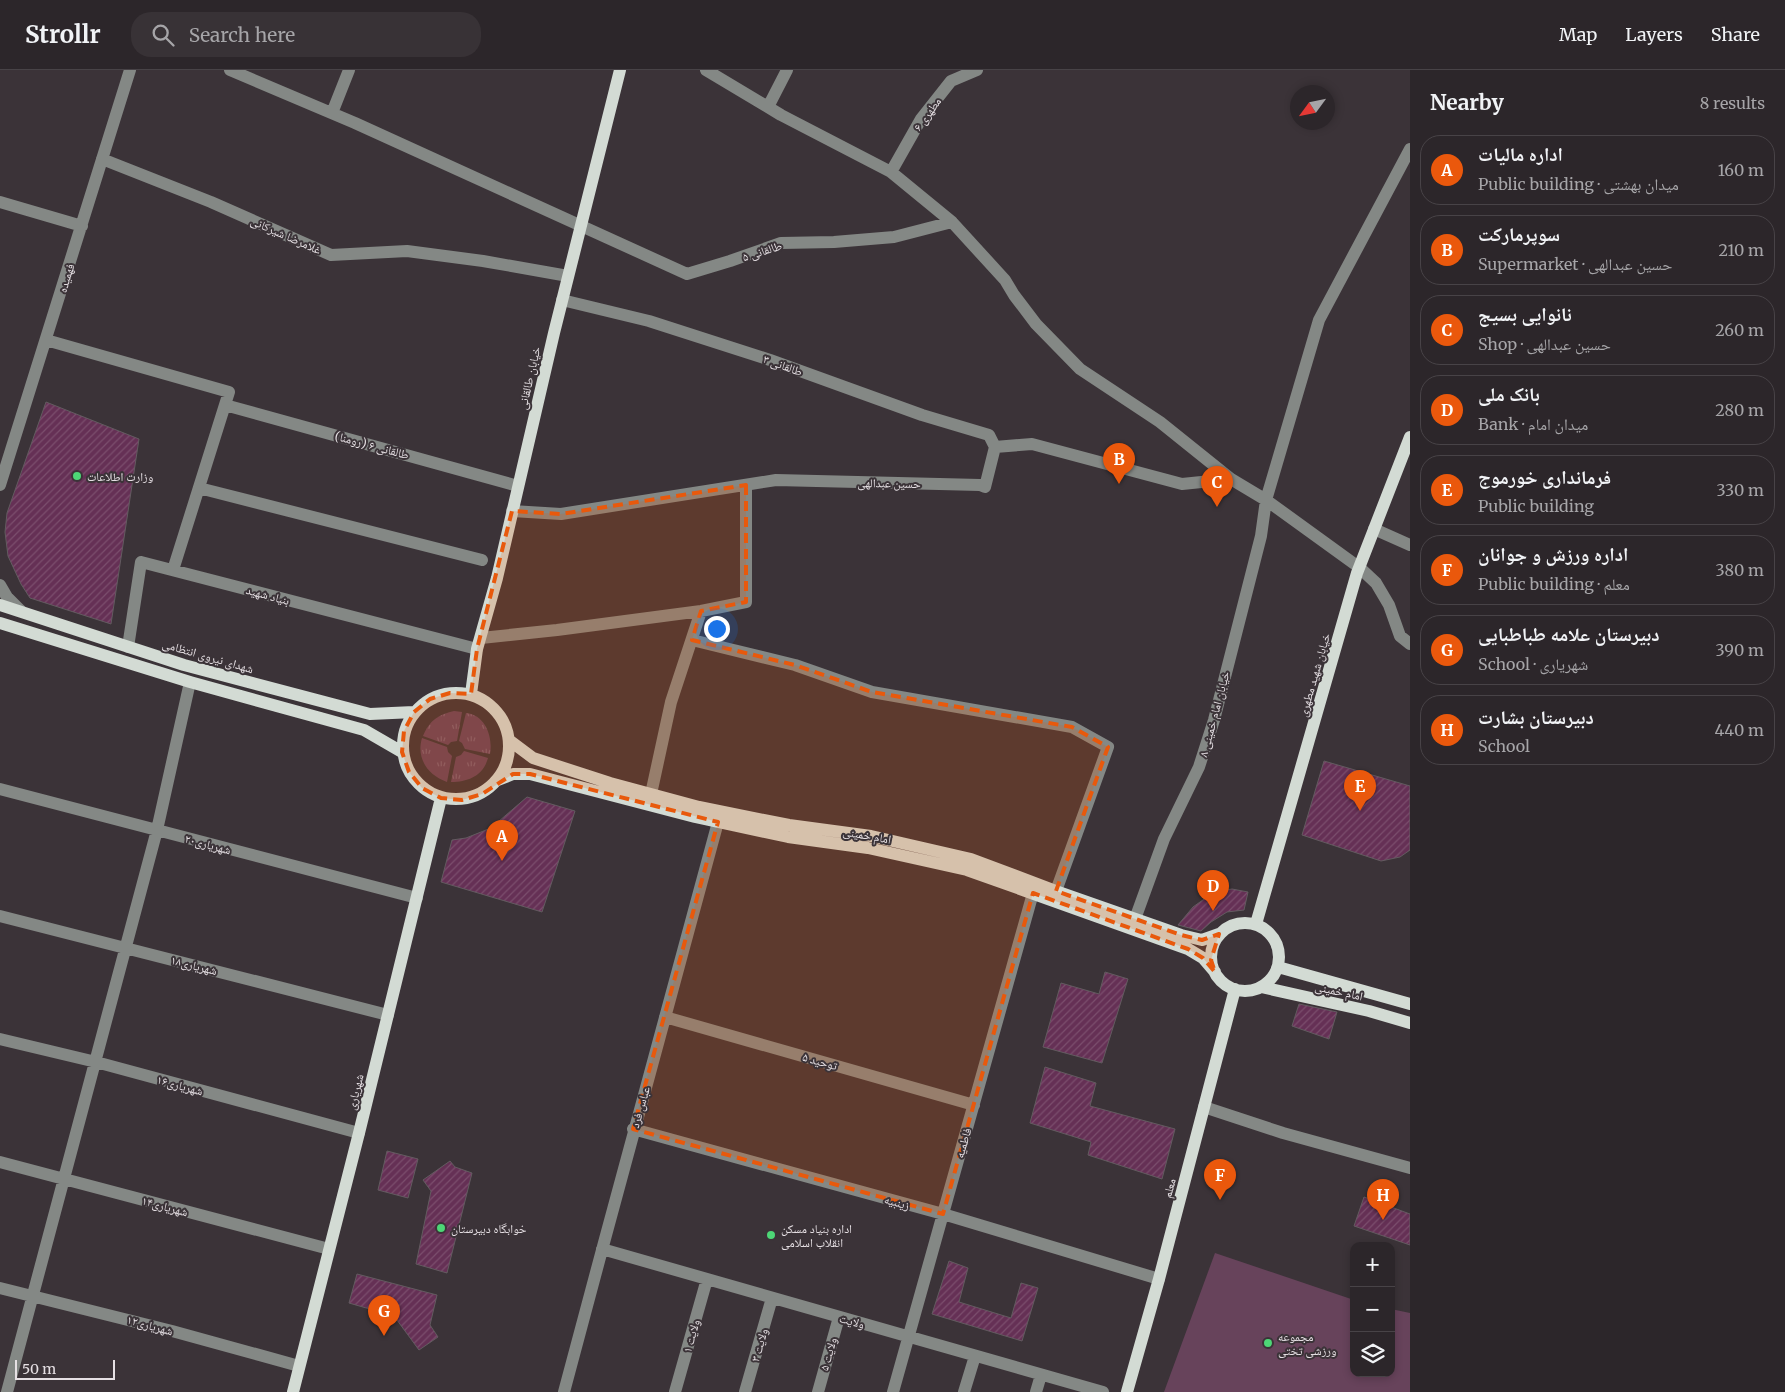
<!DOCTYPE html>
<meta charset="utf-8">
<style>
:root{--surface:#2c262a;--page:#383236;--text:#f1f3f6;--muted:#a6a5a8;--line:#484347;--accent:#ea580c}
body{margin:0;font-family:Merriweather,"Noto Naskh Arabic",serif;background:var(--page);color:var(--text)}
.controls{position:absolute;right:15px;bottom:15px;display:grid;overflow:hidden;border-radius:10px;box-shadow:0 2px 8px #0003}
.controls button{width:45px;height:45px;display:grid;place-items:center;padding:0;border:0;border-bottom:1px solid var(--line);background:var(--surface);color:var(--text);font:25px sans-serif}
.compass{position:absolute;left:1290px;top:15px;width:45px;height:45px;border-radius:50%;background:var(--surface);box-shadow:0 2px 8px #0003;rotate:237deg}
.scale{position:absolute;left:15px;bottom:12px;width:100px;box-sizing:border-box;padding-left:5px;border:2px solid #e6e0e4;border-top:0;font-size:14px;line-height:18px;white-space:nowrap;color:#e6e0e4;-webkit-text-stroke:4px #3b3338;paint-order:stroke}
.you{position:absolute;left:716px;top:558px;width:18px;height:18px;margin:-12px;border:4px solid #fff;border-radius:50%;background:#1a73e8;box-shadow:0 0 0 8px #1a73e833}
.badge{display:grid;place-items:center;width:32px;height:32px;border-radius:50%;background:var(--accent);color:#fff;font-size:16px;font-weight:700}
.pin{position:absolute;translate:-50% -41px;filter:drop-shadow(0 1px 2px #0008)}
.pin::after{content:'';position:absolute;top:26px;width:18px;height:15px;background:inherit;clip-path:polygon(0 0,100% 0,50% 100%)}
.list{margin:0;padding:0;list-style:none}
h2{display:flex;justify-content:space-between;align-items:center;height:65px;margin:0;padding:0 20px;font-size:21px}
h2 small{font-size:16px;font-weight:400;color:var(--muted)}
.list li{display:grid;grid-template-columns:32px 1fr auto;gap:15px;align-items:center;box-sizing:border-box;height:70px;margin:0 10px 10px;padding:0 10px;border:1px solid var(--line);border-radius:20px}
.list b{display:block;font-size:19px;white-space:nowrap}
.list p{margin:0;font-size:16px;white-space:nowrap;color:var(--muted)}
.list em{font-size:16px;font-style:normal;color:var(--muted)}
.icon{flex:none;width:28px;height:28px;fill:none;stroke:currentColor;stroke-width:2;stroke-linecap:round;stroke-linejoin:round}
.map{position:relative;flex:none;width:1410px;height:1322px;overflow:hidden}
header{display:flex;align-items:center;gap:30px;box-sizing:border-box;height:70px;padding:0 25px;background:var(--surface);border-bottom:1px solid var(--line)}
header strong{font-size:24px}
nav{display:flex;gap:28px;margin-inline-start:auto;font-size:18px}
.search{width:350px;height:45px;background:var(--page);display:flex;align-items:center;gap:12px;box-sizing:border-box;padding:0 18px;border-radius:20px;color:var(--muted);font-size:19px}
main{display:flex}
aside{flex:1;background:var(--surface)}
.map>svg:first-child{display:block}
.grass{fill:url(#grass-tufts)}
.pitch{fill:#67435b}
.building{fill:url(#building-hatch);stroke:#635b60}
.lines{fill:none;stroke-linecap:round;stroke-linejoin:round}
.minor{stroke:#848885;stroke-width:12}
.major{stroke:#d3dbd4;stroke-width:12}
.marked{fill:#e8590c;fill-opacity:0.2;stroke:#e8590c;stroke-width:4;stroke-dasharray:10 6;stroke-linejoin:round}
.poi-dot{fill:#4dd676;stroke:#3b3338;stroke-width:2}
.labels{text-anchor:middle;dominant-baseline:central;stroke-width:4;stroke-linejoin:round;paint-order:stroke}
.street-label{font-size:12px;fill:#e6e0e4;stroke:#3b3338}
.poi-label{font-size:12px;fill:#e6e0e4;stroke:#3b3338;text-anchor:start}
</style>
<header>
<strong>Strollr</strong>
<div class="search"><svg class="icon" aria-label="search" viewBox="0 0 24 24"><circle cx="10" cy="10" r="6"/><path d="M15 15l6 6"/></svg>Search here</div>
<nav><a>Map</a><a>Layers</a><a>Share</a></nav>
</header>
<main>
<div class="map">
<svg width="1410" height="1322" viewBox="0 0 1410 1322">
<defs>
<pattern id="grass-tufts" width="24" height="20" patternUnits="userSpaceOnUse" patternTransform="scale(1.25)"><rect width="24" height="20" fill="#67435b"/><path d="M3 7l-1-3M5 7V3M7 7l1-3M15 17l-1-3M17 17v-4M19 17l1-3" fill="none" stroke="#7d5e72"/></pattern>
<pattern id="building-hatch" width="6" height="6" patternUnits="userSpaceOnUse" patternTransform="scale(1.25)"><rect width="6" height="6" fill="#653055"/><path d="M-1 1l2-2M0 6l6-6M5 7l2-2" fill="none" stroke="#7b4e6d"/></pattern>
</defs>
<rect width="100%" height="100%" fill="#3b3338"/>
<path class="grass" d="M454 641 462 642 457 671 451 672 448 675 423 666C430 650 438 645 454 641Z
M466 643C486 645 493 668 490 684L465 679 462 673 459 671Z
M422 668 447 677 448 682 452 686 447 712C428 705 416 689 422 668Z
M464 681 488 688C483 706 468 712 451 712L456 687 461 685Z"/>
<path class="pitch" d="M1215 1183 1354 1230V1303H1391V1239L1410 1243V1322H1164Z"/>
<path class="building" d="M46 332 139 369 111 554 30 528 21 514 8 486 5 462 7 443Z
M1324 691 1410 716V780L1400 787 1381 791 1302 765Z
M527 727 575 741 542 842 441 812 452 770 466 768 491 758Z
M1232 819 1248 822 1244 840 1227 842 1211 852 1201 861 1178 855 1193 837 1214 822Z
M1105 902 1128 909 1102 993 1043 977 1061 913 1099 924Z
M1299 934 1337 942 1329 969 1292 956Z
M1045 997 1096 1013 1090 1036 1175 1059 1162 1109 1088 1085 1091 1072 1030 1053Z
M387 1081 418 1089 408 1128 378 1120Z
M450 1091 455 1097 472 1103 447 1203 416 1194 431 1121 423 1110Z
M1364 1127 1410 1144V1175L1354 1156Z
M949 1191 968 1198 959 1232 1011 1248 1021 1213 1038 1218 1022 1271 932 1244Z
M357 1204 437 1225 430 1255 438 1267 419 1280 394 1246 349 1233Z"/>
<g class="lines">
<path class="minor" d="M230 0 355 53 687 204 730 191 781 173 834 172 894 167 952 152
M706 0 781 45 891 102 952 152 1005 210 1014 225 1036 254 1080 299 1160 352 1231 409 1266 430 1360 498 1376 513 1389 535 1400 566 1410 574
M768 37 787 0
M332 43 349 0
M102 89 211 132 331 185 407 181 483 191 568 206
M891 102 921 49 951 11 977 0
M0 132 82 156
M562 230 649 251 770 290 922 345 989 365 995 377
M46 270 229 322 173 500
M225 335 518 416
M0 415 130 0
M199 418 482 490
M512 441 561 444 776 410 980 415 985 417 995 377 1032 374 1182 414 1231 409
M1374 459 1410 475
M0 515 7 527 21 541
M481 568 557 560 701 541 746 532V415
M692 570 795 595 872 622 1072 657 1108 677 1056 821
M128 577 141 492 477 579
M0 719 417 828
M651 724 671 632 701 541
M0 846 388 945
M1135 849 1164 769 1199 697 1214 650 1261 466 1266 430 1319 250 1410 79
M665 947 974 1035
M0 969 96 992 359 1063
M1204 1037 1283 1063 1410 1098
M633 1059 943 1144 1159 1209
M0 1092 329 1179
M602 1179 1103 1322
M0 1218 172 1261 299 1296
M7 1322 157 760 190 612
M564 1322C615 1132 665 942 718 752
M675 1322 707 1209
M745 1322 772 1228
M818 1322 839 1247
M893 1322 1033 823
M964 1322 975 1286
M1036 1322 1041 1305"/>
<path class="major" d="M0 535 184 595 370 644 414 642
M0 553 190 612 364 660 402 682
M403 676a53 53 0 1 1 106 0a53 53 0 1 1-106 0Z
M471 624 477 579 497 508 554 263 620 0
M509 670 533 688 610 713 699 737 789 755 871 766 971 789 1056 821 1181 865 1202 870 1219 864
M498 710 513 704H530L695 747 788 767 868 778 967 800 1188 879 1203 888 1215 902
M1211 887a34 34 0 1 1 68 0a34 34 0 1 1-68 0Z
M1256 854 1357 503 1410 367
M1278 897 1410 934
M1261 917 1369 941 1410 953
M293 1322 359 1063 441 728
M1127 1322 1159 1209 1235 919"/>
</g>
<path class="marked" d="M746 415V532L701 541 692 570 795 595 872 622 1072 657 1108 677 1056 821 1181 865 1202 870 1219 864 1211 890 1215 902 1203 888 1188 879 1033 823 943 1144 633 1059 718 752 530 704H513L482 724 462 730 441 728 422 718 409 702 402 682 404 661 414 642 430 629 450 623 471 624 477 579 512 441 561 444Z"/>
<g class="poi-dot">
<circle cx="77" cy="406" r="5"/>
<circle cx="441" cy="1158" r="5"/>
<circle cx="771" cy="1165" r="5"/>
<circle cx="1268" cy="1273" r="5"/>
</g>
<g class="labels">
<g class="street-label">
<text transform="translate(927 44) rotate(-54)">مطهری ۶</text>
<text transform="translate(286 165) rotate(24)">غلامرضا شیرکانی</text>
<text transform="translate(762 181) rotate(-18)">طالقانی ۵</text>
<text transform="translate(66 208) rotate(-73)">فهمیده</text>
<text transform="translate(783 295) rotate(20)">طالقانی ۳</text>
<text transform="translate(529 308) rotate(-77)">خیابان طالقانی</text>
<text transform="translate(372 375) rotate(15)">طالقانی ۶ (رومنا)</text>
<text transform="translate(889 413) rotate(1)">حسین عبدالهی</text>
<text transform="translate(268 525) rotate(15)">بنیاد شهید</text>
<text transform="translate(208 586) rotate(16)">شهدای نیروی انتظامی</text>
<text transform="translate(1314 605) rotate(-74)">خیابان شهید مطهری</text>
<text transform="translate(1214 644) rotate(-75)">خیابان امام خمینی ۸</text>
<text transform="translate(867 765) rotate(10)">امام خمینی</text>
<text transform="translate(208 774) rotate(15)">شهریاری۲۰</text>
<text transform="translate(194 895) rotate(14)">شهریاری۱۸</text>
<text transform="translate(1339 921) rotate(12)">امام خمینی</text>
<text transform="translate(820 991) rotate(16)">توحید ۵</text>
<text transform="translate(180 1015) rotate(15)">شهریاری۱۶</text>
<text transform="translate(355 1022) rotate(-76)">شهریاری</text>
<text transform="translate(640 1037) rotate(-74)">عباس فرد</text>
<text transform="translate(963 1073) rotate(-74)">فاطمیه</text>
<text transform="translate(1169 1118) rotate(-75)">معلم</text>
<text transform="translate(897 1132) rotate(15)">زینبیه</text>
<text transform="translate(165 1136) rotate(15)">شهریاری۱۴</text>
<text transform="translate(852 1251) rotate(16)">ولایت</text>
<text transform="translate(150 1255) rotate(15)">شهریاری۱۲</text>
<text transform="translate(691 1266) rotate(-74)">ولایت ۱</text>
<text transform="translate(759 1275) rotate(-74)">ولایت ۳</text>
<text transform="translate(828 1284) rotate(-74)">ولایت ۵</text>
</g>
<g class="poi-label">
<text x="87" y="406">وزارت اطلاعات</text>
<text x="451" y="1158">خوابگاه دبیرستان</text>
<text x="781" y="1158">اداره بنیاد مسکن<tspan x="781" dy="14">انقلاب اسلامی</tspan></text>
<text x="1278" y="1266">مجموعه<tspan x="1278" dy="14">ورزشی تختی</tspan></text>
</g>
</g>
</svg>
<div class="controls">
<button>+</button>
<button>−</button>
<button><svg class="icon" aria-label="layers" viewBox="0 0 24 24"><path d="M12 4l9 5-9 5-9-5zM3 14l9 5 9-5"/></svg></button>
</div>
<svg class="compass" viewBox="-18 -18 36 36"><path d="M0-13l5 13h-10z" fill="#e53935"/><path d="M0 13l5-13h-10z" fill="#a6a5a8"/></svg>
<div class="scale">50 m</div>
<div class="you"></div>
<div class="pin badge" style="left:502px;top:791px">A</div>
<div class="pin badge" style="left:1119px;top:414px">B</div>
<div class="pin badge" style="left:1217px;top:437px">C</div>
<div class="pin badge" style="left:1213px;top:841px">D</div>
<div class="pin badge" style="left:1360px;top:741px">E</div>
<div class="pin badge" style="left:1220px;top:1130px">F</div>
<div class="pin badge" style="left:384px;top:1266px">G</div>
<div class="pin badge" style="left:1383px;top:1150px">H</div>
</div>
<aside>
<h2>Nearby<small>8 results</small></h2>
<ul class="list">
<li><span class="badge">A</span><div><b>اداره مالیات</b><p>Public building · میدان بهشتی</p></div><em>160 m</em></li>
<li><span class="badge">B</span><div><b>سوپرمارکت</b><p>Supermarket · حسین عبدالهی</p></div><em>210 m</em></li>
<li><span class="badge">C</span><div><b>نانوایی بسیج</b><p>Shop · حسین عبدالهی</p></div><em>260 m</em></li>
<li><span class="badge">D</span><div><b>بانک ملی</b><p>Bank · میدان امام</p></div><em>280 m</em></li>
<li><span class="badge">E</span><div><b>فرمانداری خورموج</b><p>Public building</p></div><em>330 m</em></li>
<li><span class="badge">F</span><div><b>اداره ورزش و جوانان</b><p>Public building · معلم</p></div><em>380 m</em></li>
<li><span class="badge">G</span><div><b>دبیرستان علامه طباطبایی</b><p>School · شهریاری</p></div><em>390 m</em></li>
<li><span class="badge">H</span><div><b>دبیرستان بشارت</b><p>School</p></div><em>440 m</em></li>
</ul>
</aside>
</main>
